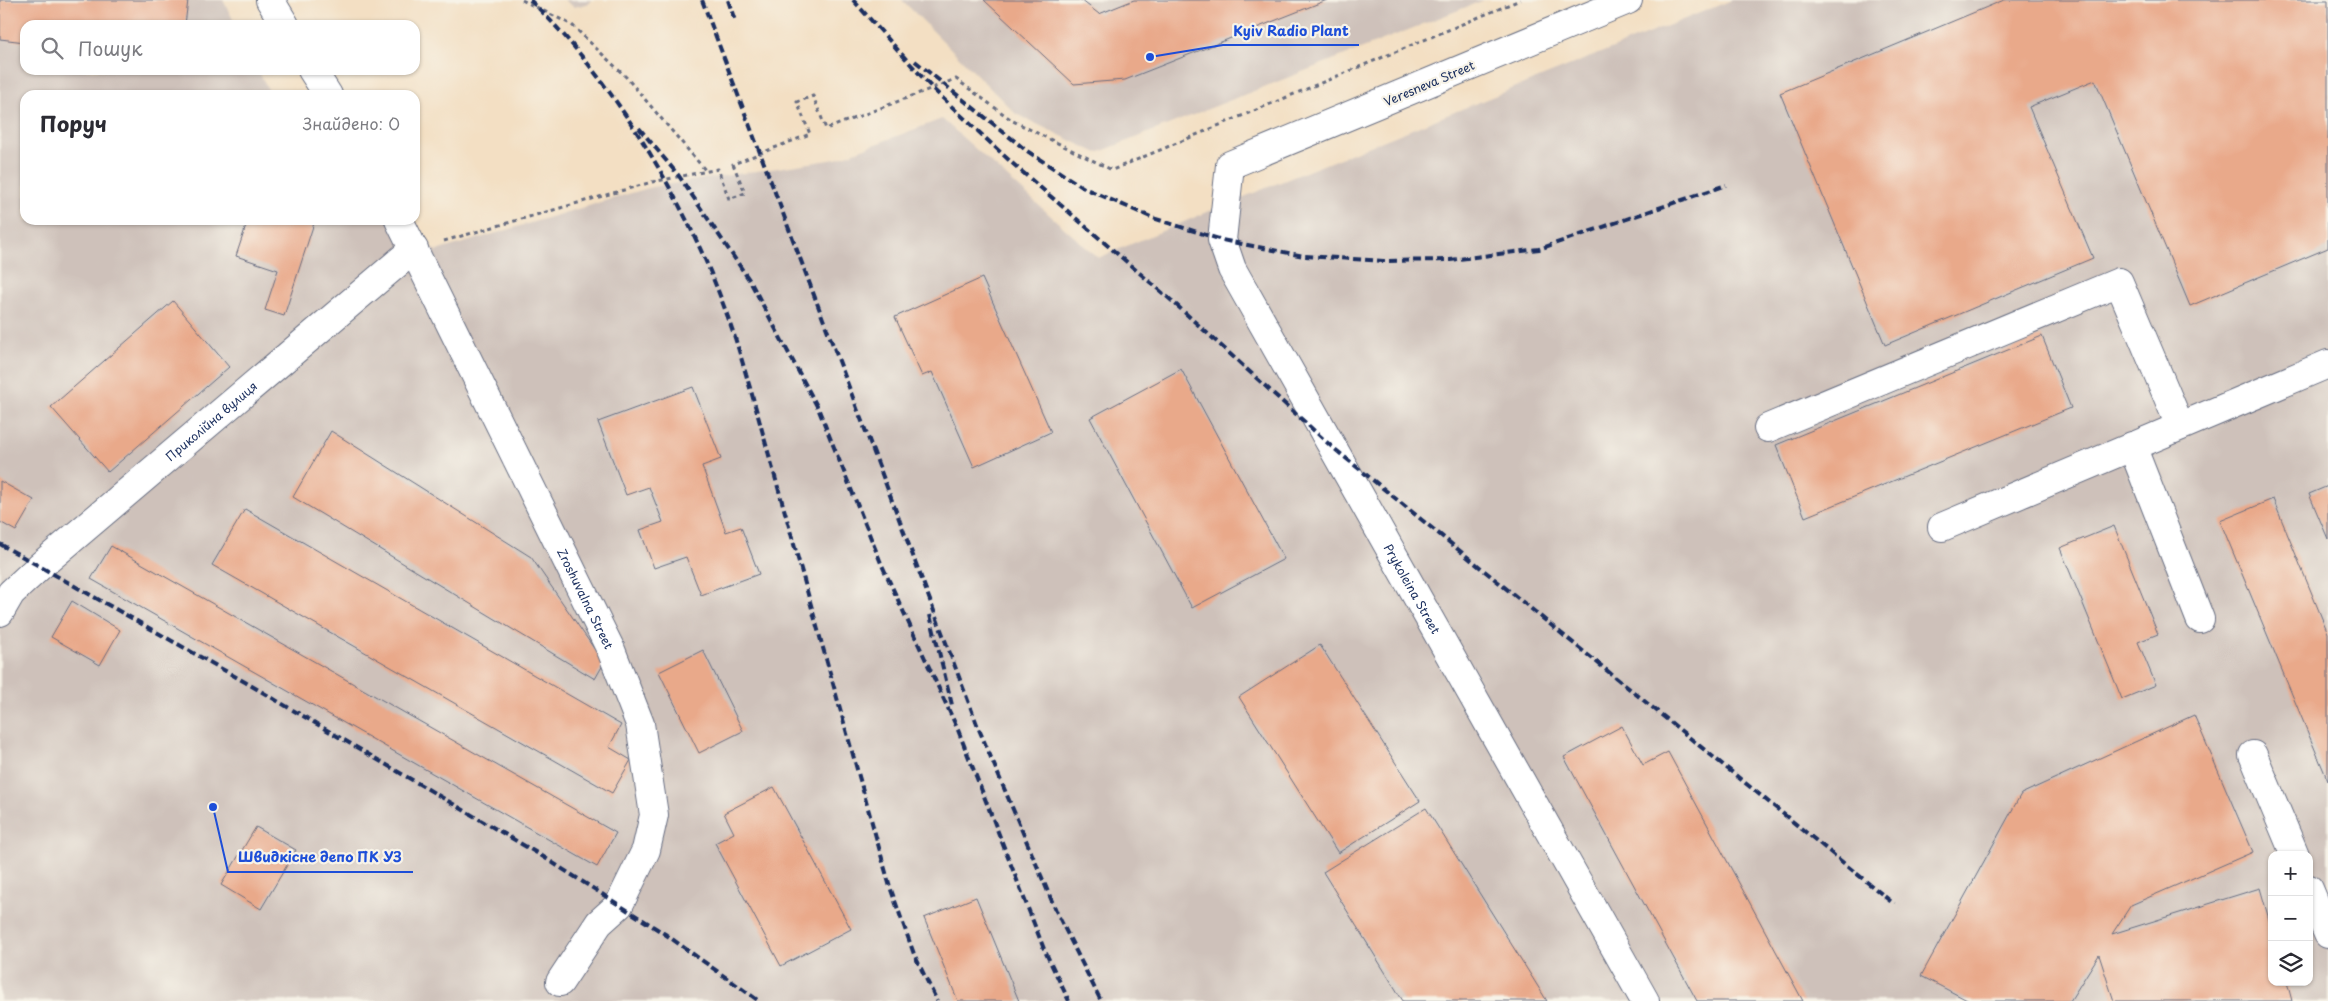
<!DOCTYPE html>
<html lang="uk">
<meta charset="utf-8">
<style>
:root{--surface:#fff;--page:#f7f7f7;--text:#2b2b33;--muted:#7c7c81;--line:#e1e1e2}
body{margin:0;font-family:"Playpen Sans",sans-serif;background:var(--page);color:var(--text)}
.controls{position:absolute;right:15px;bottom:15px;display:grid;overflow:hidden;border-radius:10px;box-shadow:0 1px 4px #0004}
.controls button{width:45px;height:45px;display:grid;place-items:center;padding:0;border:0;border-bottom:1px solid var(--line);background:var(--surface);color:var(--text);font:25px sans-serif}
.list{margin:0;padding:0;list-style:none}
h2{display:flex;justify-content:space-between;align-items:center;height:65px;margin:0;padding:0 20px;font-size:21px}
h2 small{font-size:16px;font-weight:400;color:var(--muted)}
.icon{flex:none;width:28px;height:28px;fill:none;stroke:currentColor;stroke-width:2;stroke-linecap:round;stroke-linejoin:round}
.map{position:relative;flex:none;width:2328px;height:1001px;overflow:hidden}
.search{position:absolute;background:var(--surface);box-shadow:0 1px 4px #0004;left:20px;top:20px;width:400px;height:55px;display:flex;align-items:center;gap:12px;box-sizing:border-box;padding:0 18px;border-radius:15px;color:var(--muted);font-size:19px}
.panel{position:absolute;background:var(--surface);box-shadow:0 1px 4px #0004;left:20px;top:90px;width:400px;height:135px;border-radius:15px}
.map>svg:first-child{display:block}
.industrial{fill:#cec1ba;fill-rule:evenodd}
.building{fill:#e9a98a}
.lines{fill:none;stroke-linecap:round;stroke-linejoin:round}
.minor-casing{stroke:#676d81;stroke-width:30}
.path{stroke:#676d81;stroke-width:3;stroke-dasharray:4 4;stroke-linecap:butt}
.minor{stroke:#fff;stroke-width:28}
.rail{stroke:#1b2f5e;stroke-width:4;stroke-dasharray:8 4;stroke-linecap:butt}
.labels{text-anchor:middle;dominant-baseline:central;stroke-width:4.5;stroke-linejoin:round;paint-order:stroke}
.street-label{font-size:12px;fill:#1b2f5e;stroke:#f7f3e8}
.leader{fill:none;stroke:#1d4ed8;stroke-width:2}
.callout-dot{fill:#1d4ed8;stroke:#f7f3e8;stroke-width:2}
.callout-label{font-size:14px;text-anchor:middle;font-weight:bold;fill:#1d4ed8;stroke:#f7f3e8;stroke-width:4.5;stroke-linejoin:round;paint-order:stroke}
</style>
<div class="map">
<svg width="2328" height="1001" viewBox="0 0 2328 1001">
<rect width="100%" height="100%" fill="#f7f3e8"/>
<filter id="ink" filterUnits="userSpaceOnUse"><feTurbulence type="fractalNoise" baseFrequency=".02" numOctaves="2"/><feDisplacementMap in="SourceGraphic" scale="10" xChannelSelector="R" yChannelSelector="G"/><feConvolveMatrix kernelMatrix="1 2 1 2 8 2 1 2 1" color-interpolation-filters="sRGB"/></filter>
<filter id="wash" filterUnits="userSpaceOnUse"><feTurbulence type="fractalNoise" baseFrequency=".0096" numOctaves="4" result="noise"/><feDisplacementMap in="SourceGraphic" scale="20" xChannelSelector="R" yChannelSelector="G"/><feGaussianBlur stdDeviation="1.12" result="paint"/><feColorMatrix in="noise" values="0 0 0 0 0 0 0 0 0 0 0 0 0 0 0 0 0 1.4 0 .05"/><feComposite in="paint" operator="in"/></filter>
<g filter="url(#wash)">
<rect width="100%" height="100%" fill="#f3dfc3"/>
<path class="industrial" d="M0 0H223L236 25H25V70H258L271 95H25V220H396L436 251 652 187 836 159 942 119 1098 258 1224 205 1732 0H2328V1001H0ZM2272 855H2309V982H2272Z
M564 0H591L590 3 574 7Z
M902 0H1484L1097 153 1016 114Z"/>
<g id="blocks">
<path class="building" d="M0 0H188L185 25H25V42L0 39Z
M984 0H1081L1099 14 1134 0H1327L1125 80 1074 84Z
M2004 0H2328V248L2190 306 2095 80 2029 107 2093 258 1885 345 1780 93Z
M248 220H315L284 316 265 310 278 270 236 256Z
M982 278 1051 432 974 467 932 372 922 376 895 317Z
M173 301 229 367 108 472 51 407Z
M2042 336 2071 408 1805 517 1776 445Z
M1181 369 1284 559 1192 608 1090 418Z
M693 387 721 459 702 466 726 532 741 527 759 574 701 595 686 557 654 568 640 530 663 522 649 487 626 495 598 422Z
M331 431 531 557 604 663 595 679 293 497Z
M0 481 34 500 16 531 0 522Z
M2328 486V539L2309 494Z
M2273 499 2328 633V781L2220 521Z
M245 509 621 725 609 747 631 760 612 793 212 565Z
M2114 526 2158 634 2138 642 2156 685 2122 699 2060 548Z
M111 546 616 833 597 867 91 579Z
M72 601 120 630 100 665 51 637Z
M1320 645 1420 801 1338 853 1239 697Z
M703 650 743 731 699 753 659 672Z
M2194 715 2253 852 2131 905 2112 934 2260 888 2272 930V982H2287L2292 1001H2114L2099 955 2070 1001H1969L1921 976 2021 794Z
M1622 726 1643 765 1668 752 1803 1001H1697L1564 757Z
M774 787 851 929 781 966 715 843 734 833 724 813Z
M1426 808 1547 1001H1403L1323 872Z
M256 827 296 850 261 909 221 885Z
M976 897 1019 1001H958L924 918Z"/>
</g>
</g>
<g filter="url(#ink)">
<use href="#blocks" fill-opacity="0" stroke="#676d81" stroke-width="1"/>
<g class="lines">
<defs>
<g id="minor">
<path d="M270 0 285 25"/>
<path id="s1" d="M1628 0 1230 165 1222 240 1232 269 1645 1001"/>
<path d="M312 70 328 95"/>
<path id="s2" d="M399 220 611 650 640 724 654 815 646 850 619 905 599 923 560 982"/>
<path d="M1768 428 2119 282 2180 426"/>
<path d="M2132 446 2200 619"/>
<path d="M1942 527 2328 364"/>
<path id="s3" d="M0 612 11 593 39 567 414 249"/>
<path d="M2253 755 2295 855"/>
<path d="M2309 889 2328 934"/>
</g>
</defs>
<use href="#minor" class="minor-casing"/>
<path class="path" d="M522 0 572 25 626 77 706 171
M444 241 652 182 718 169 729 199 745 193 733 164 810 134 797 102 813 96 826 129 956 79 1013 121 1112 170 1520 0"/>
<use href="#minor" class="minor"/>
<path class="rail" d="M530 0C614 80 687 203 726 312 736 338 743 365 751 391L890 887 914 954 937 1001
M702 0 978 727 1057 913 1101 1001
M728 0 735 21
M853 0 933 89 1012 163 1172 301 1331 446 1894 904
M915 61 1027 151 1084 188 1153 218 1222 240 1304 256 1383 261 1450 260 1539 249 1726 185
M639 128 679 176 750 281 818 408 881 563 958 730 1044 949 1069 1001
M0 544 245 682 542 856 665 934 759 1001
M930 615 952 705"/>
</g>
</g>
<g class="labels">
<g class="street-label">
<text transform="translate(1429 83) rotate(-23)">Veresneva Street</text>
<text stroke="none"><textPath href="#s3" startOffset="286">Приколійна вулиця</textPath></text>
<text stroke="none"><textPath href="#s1" startOffset="904">Prykoleina Street</textPath></text>
<text stroke="none"><textPath href="#s2" startOffset="422">Zroshuvalna Street</textPath></text>
</g>
</g>
<path class="leader" d="M1150 57L1223 45H1359M213 807L228 872H413"/>
<g class="callout-dot">
<circle cx="1150" cy="57" r="5"/>
<circle cx="213" cy="807" r="5"/>
</g>
<g class="callout-label">
<text x="1291" y="36">Kyiv Radio Plant</text>
<text x="320" y="862">Швидкісне депо ПК УЗ</text>
</g>
</svg>
<div class="controls">
<button>+</button>
<button>−</button>
<button><svg class="icon" aria-label="layers" viewBox="0 0 24 24"><path d="M12 4l9 5-9 5-9-5zM3 14l9 5 9-5"/></svg></button>
</div>
<div class="search"><svg class="icon" aria-label="search" viewBox="0 0 24 24"><circle cx="10" cy="10" r="6"/><path d="M15 15l6 6"/></svg>Пошук</div>
<section class="panel">
<h2>Поруч<small>Знайдено: 0</small></h2>
<ul class="list">
</ul>
</section>
</div>
